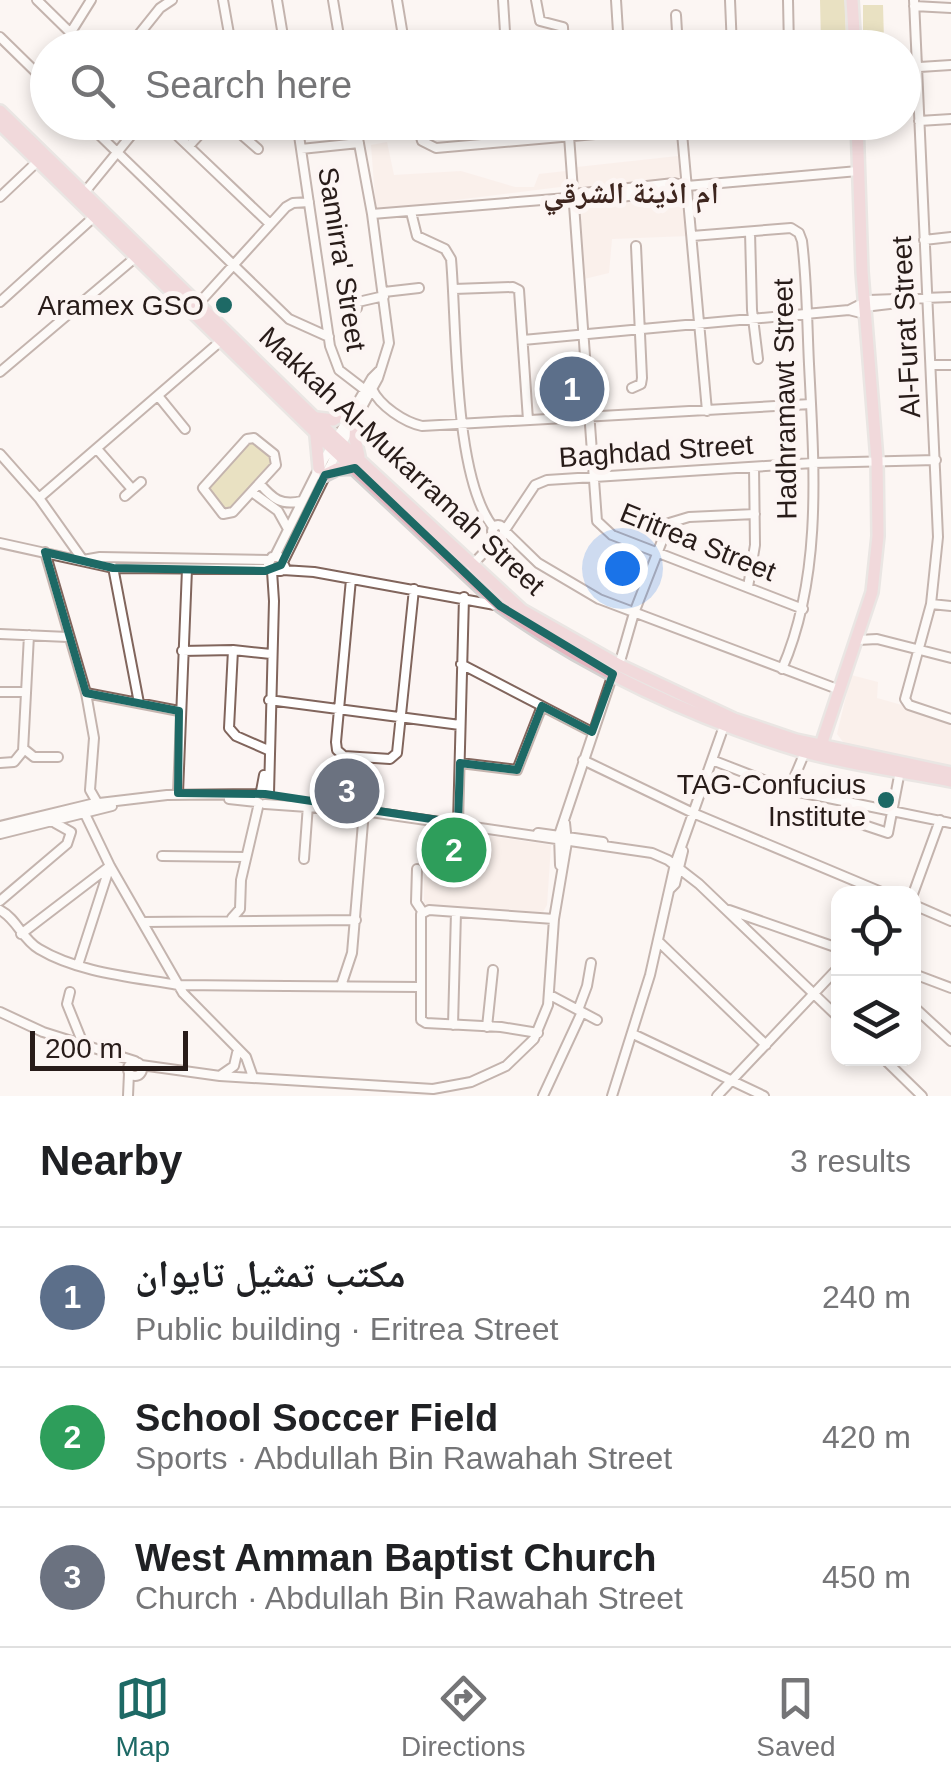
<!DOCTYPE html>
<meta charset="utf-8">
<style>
:root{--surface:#fff;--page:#f6f6f6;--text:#202124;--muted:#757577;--line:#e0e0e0;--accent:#1d6965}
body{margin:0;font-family:Arial,"Noto Naskh Arabic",sans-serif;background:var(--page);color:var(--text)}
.controls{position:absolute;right:30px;bottom:30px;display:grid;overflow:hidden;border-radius:20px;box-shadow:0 5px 15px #0003}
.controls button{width:90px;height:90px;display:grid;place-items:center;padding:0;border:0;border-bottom:2px solid var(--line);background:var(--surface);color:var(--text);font:50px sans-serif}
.scale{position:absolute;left:30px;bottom:25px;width:158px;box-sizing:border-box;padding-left:10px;border:5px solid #281c19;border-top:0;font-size:28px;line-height:35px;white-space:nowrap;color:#281c19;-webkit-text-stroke:8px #fcf5f3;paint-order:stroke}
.you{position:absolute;left:622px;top:568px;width:35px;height:35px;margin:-25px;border:8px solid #fff;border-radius:50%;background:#1a73e8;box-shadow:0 0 0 15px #1a73e833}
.badge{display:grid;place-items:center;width:65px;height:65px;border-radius:50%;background:var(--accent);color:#fff;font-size:32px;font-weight:700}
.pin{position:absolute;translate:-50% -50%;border:5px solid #fff;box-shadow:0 2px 10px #0006}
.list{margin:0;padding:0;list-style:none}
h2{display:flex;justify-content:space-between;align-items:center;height:130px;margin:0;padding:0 40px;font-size:42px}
h2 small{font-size:32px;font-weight:400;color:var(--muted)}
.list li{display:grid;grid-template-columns:65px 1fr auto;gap:30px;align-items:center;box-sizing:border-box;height:140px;padding:0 40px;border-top:2px solid var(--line)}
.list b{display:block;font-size:38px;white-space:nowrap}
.list p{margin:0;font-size:32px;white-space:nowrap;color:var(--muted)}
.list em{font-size:32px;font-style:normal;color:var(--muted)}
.icon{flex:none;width:55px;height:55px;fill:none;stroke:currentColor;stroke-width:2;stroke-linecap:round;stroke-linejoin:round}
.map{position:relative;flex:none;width:951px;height:1096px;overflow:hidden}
.search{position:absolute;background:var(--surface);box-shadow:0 5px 15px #0003;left:30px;right:30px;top:30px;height:110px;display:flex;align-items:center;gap:25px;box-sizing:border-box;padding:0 35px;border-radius:55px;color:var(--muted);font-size:38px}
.sheet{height:550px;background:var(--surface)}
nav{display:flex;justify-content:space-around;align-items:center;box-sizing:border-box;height:140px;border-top:2px solid var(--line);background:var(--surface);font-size:28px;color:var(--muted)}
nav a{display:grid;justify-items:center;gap:5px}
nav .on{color:var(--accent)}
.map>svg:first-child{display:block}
.built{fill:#f9e8e3}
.green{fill:#d3c788}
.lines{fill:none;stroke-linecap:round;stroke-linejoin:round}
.minor-casing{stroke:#81655c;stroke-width:12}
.major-casing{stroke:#d4d2d1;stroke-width:16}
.minor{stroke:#fff;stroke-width:8}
.major{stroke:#e5b5bf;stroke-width:11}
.marked{fill:none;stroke:#1d6965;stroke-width:8;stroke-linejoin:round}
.poi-dot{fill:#1d6965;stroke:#fcf5f3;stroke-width:4}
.labels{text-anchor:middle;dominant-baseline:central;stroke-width:10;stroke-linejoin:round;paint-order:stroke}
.street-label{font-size:28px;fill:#281c19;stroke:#fcf5f3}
.poi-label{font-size:28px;fill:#281c19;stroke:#fcf5f3;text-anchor:end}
.neighbourhood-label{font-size:30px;font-weight:bold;fill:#3e261f;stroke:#fcf5f3}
</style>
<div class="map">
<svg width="951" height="1096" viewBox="0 0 951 1096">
<rect width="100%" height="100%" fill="#fcf5f3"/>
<path class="built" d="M387 142 394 175 461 171 515 187H534L539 174 566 171 568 186 376 210 371 145Z
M678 156 688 236 612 239 609 273 584 279 577 167Z
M851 675 878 682 877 698 951 719V766L844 743 837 734Z
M440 829 551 845 547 905 543 912 424 905V842H438Z"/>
<path class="green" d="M820 0H845L846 41 821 42Z
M863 5H883L884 41H863Z
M253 440 274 461 227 512 206 488Z"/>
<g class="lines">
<defs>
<path id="minor" d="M37 0 86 48
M223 0 231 45
M277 0 285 48
M333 0 341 48
M397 0 405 48
M503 0 506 48
M536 0 540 21 563 27 564 48
M616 0 619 48
M730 0 732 48
M788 0 789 48
M914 0 938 537 931 604 905 699 909 705 951 719
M914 6 951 8
M676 15 678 48
M71 32 91 0
M0 37 48 84
M128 48 160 8 172 0
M218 48 283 36
M904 68 951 65
M919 121 951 119
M86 122 289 319 329 337
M163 122 270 224
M227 122 258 149
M297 122 330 346 339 370 365 390
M417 122 422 141 436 148 731 122
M568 122 597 521 612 535 803 609
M681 122 707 411
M189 146 211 122
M301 149 359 143
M84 193 142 122
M0 197 38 161
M570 200 574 202 674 191 687 186 858 171
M411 212 417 236 445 249 451 259C457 326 453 479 494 528
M372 214 567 198 574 194 674 183 687 186
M750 232 752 310 758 359
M692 236 791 228 799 233 802 241C807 281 807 323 809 364 814 465 823 575 782 669
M924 240 951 237
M454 289 513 287 519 290 528 420
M384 292 419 288
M0 302 95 216
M199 303 286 207 293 203 309 202
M864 307 898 303
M357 308 358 302 384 296
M849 310 869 300 951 297
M523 340 849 310 865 314
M931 365H951
M0 372 136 257
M632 388 641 384 642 378 636 246
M372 389C380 406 404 422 422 426L811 404
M159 397 185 429
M254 438 274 454 276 465 233 512 223 514 203 488 247 439Z
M97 449 132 489
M0 454 39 498 83 560
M260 484C273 499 281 506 302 501
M252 492 278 511 288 529
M125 496 141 482
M39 498 222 340
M492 531a6 6 0 1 1 12 0a6 6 0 1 1-12 0Z
M505 530 535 485 547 480 813 463 936 460
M505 531 538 563 599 599 840 690
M0 543 113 568 270 569
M45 552 86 693 94 738 90 790 98 804
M275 556 319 468 372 378 379 371
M83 560 100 557 270 560
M284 560 337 452 378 378 389 343 372 214 355 122
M471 566 499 537
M113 567 139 703
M283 570 314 572 495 605
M351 579 336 742 337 750 344 756 390 759 397 753 414 589
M748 587 755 545 754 467
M931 604 951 606
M0 634 68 637
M858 640 877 639 951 658
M182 651 233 650
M461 664 592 732
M619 665 634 613 669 523 689 517 755 514
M0 692H26
M86 693 179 711
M269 700 460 725
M24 749 34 757H58
M268 750 236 736 229 728 233 650 271 654
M583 760 693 813 886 894
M712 760 789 790 805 752
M0 763 14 762 23 751 29 635
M460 763 517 770 542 706
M789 790 951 823
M261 791 264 775
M178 793 187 569
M269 793 274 601 272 571 268 565 272 557H280L285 567 281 571H272
M229 799 257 802
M265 804 364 811 652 853 668 860 699 884 838 1017
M85 814 110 866 183 993 246 1057 253 1077
M831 814 888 833 900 771
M458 823 464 597
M0 826 91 804 167 795 257 794
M538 833 603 842
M0 834 112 806
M162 856 246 857
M304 859 308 805
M560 865 559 835 613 674
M417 869 416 902 422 911
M670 889 675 884 683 851
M913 894 940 820
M0 901 67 844 71 832 55 823
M914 905 951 921
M0 910C17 919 22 939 39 949 79 973 133 977 178 985L419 987
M729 910 838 948
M232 918 240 909 241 880 259 803
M144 922 356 920
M21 934 110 866
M658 941 766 1045
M78 965 109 869
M914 974 951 988
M341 986 352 953 364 811
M70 992 67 1004 84 1046
M550 995 597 1020
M914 1007 951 1041
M578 1010 587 986 591 963
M0 1012 43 1032 135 1061
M453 1025 456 912
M487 1027 493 970
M538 1033 501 1027 426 1023 421 1020V914L429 910 554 919
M633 1034 764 1096
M883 1058 922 1096
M128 1069a7 7 0 1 1 14 0a7 7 0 1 1-14 0Z
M141 1065 220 1076 433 1089 471 1082 506 1066 534 1039 548 1005 554 919 567 842 565 823
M221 1075 234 1066 237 1053
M128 1096 129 1073
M543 1096 582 1012
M612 1096 650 975 675 864 724 726
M717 1096 838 968"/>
<path id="major" d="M852 0 855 48
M0 111 330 433 522 610 619 665 734 719 796 740 951 773
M0 124 315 432 500 606C588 669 697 720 801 751 850 765 901 771 951 781
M317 418 333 420 354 407
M356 419 355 439 359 456
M316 436 319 468
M325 475 337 469 355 468
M823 754V739L872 592 878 536 877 460 862 272 857 122"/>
</defs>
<use href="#minor" class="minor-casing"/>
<use href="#major" class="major-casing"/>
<use href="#minor" class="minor"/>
<use href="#major" class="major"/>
</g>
<path d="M0 0H951V1096H0ZM355 468 500 606 613 674 592 732 542 706 517 770 460 763 458 823 265 794 178 793 179 711 86 693 45 552 113 568 265 571 281 565 325 475Z" fill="#fcf5f3" fill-opacity=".55" fill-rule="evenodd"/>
<path class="marked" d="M355 468 500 606 613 674 592 732 542 706 517 770 460 763 458 823 265 794 178 793 179 711 86 693 45 552 113 568 265 571 281 565 325 475Z"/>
<g class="poi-dot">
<circle cx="224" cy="305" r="10"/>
<circle cx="886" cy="800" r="10"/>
</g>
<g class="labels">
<g class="street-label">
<text transform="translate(342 259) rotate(81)">Samirra' Street</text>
<text transform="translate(906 327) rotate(-93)">Al-Furat Street</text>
<text transform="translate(785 399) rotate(-91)">Hadhramawt Street</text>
<text transform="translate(656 451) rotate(-4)">Baghdad Street</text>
<text transform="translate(402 461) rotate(43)">Makkah Al-Mukarramah Street</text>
<text transform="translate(698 542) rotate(22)">Eritrea Street</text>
</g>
<g class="poi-label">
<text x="204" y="305">Aramex GSO</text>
<text x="866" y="784">TAG-Confucius<tspan x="866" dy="32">Institute</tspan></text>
</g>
<g class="neighbourhood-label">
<text x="631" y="192">ام اذينة الشرقي</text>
</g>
</g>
</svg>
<div class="controls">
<button><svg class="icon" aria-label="locate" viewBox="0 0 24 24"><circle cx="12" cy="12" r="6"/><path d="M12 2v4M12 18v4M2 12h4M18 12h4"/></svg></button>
<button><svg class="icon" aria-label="layers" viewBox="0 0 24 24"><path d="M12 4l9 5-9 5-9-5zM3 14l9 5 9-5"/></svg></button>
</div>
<div class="scale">200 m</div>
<div class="you"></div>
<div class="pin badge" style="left:572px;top:389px;background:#5c6f8a">1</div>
<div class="pin badge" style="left:454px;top:850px;background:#2e9e5b">2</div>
<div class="pin badge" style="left:347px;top:791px;background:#6b7280">3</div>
<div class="search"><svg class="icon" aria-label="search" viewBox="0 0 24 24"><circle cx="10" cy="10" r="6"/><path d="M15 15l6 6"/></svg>Search here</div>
</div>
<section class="sheet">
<h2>Nearby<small>3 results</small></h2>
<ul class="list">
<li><span class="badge" style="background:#5c6f8a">1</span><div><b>مكتب تمثيل تايوان</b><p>Public building · Eritrea Street</p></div><em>240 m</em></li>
<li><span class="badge" style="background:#2e9e5b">2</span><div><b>School Soccer Field</b><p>Sports · Abdullah Bin Rawahah Street</p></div><em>420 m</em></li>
<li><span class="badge" style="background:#6b7280">3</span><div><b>West Amman Baptist Church</b><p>Church · Abdullah Bin Rawahah Street</p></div><em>450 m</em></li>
</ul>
</section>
<nav>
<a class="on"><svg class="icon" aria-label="map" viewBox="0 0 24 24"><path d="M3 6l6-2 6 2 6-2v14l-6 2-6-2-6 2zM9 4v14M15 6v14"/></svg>Map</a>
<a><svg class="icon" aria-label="directions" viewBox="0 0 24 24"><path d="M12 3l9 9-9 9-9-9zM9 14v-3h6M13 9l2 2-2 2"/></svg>Directions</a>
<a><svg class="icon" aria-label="saved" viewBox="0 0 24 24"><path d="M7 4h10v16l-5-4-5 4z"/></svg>Saved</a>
</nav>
